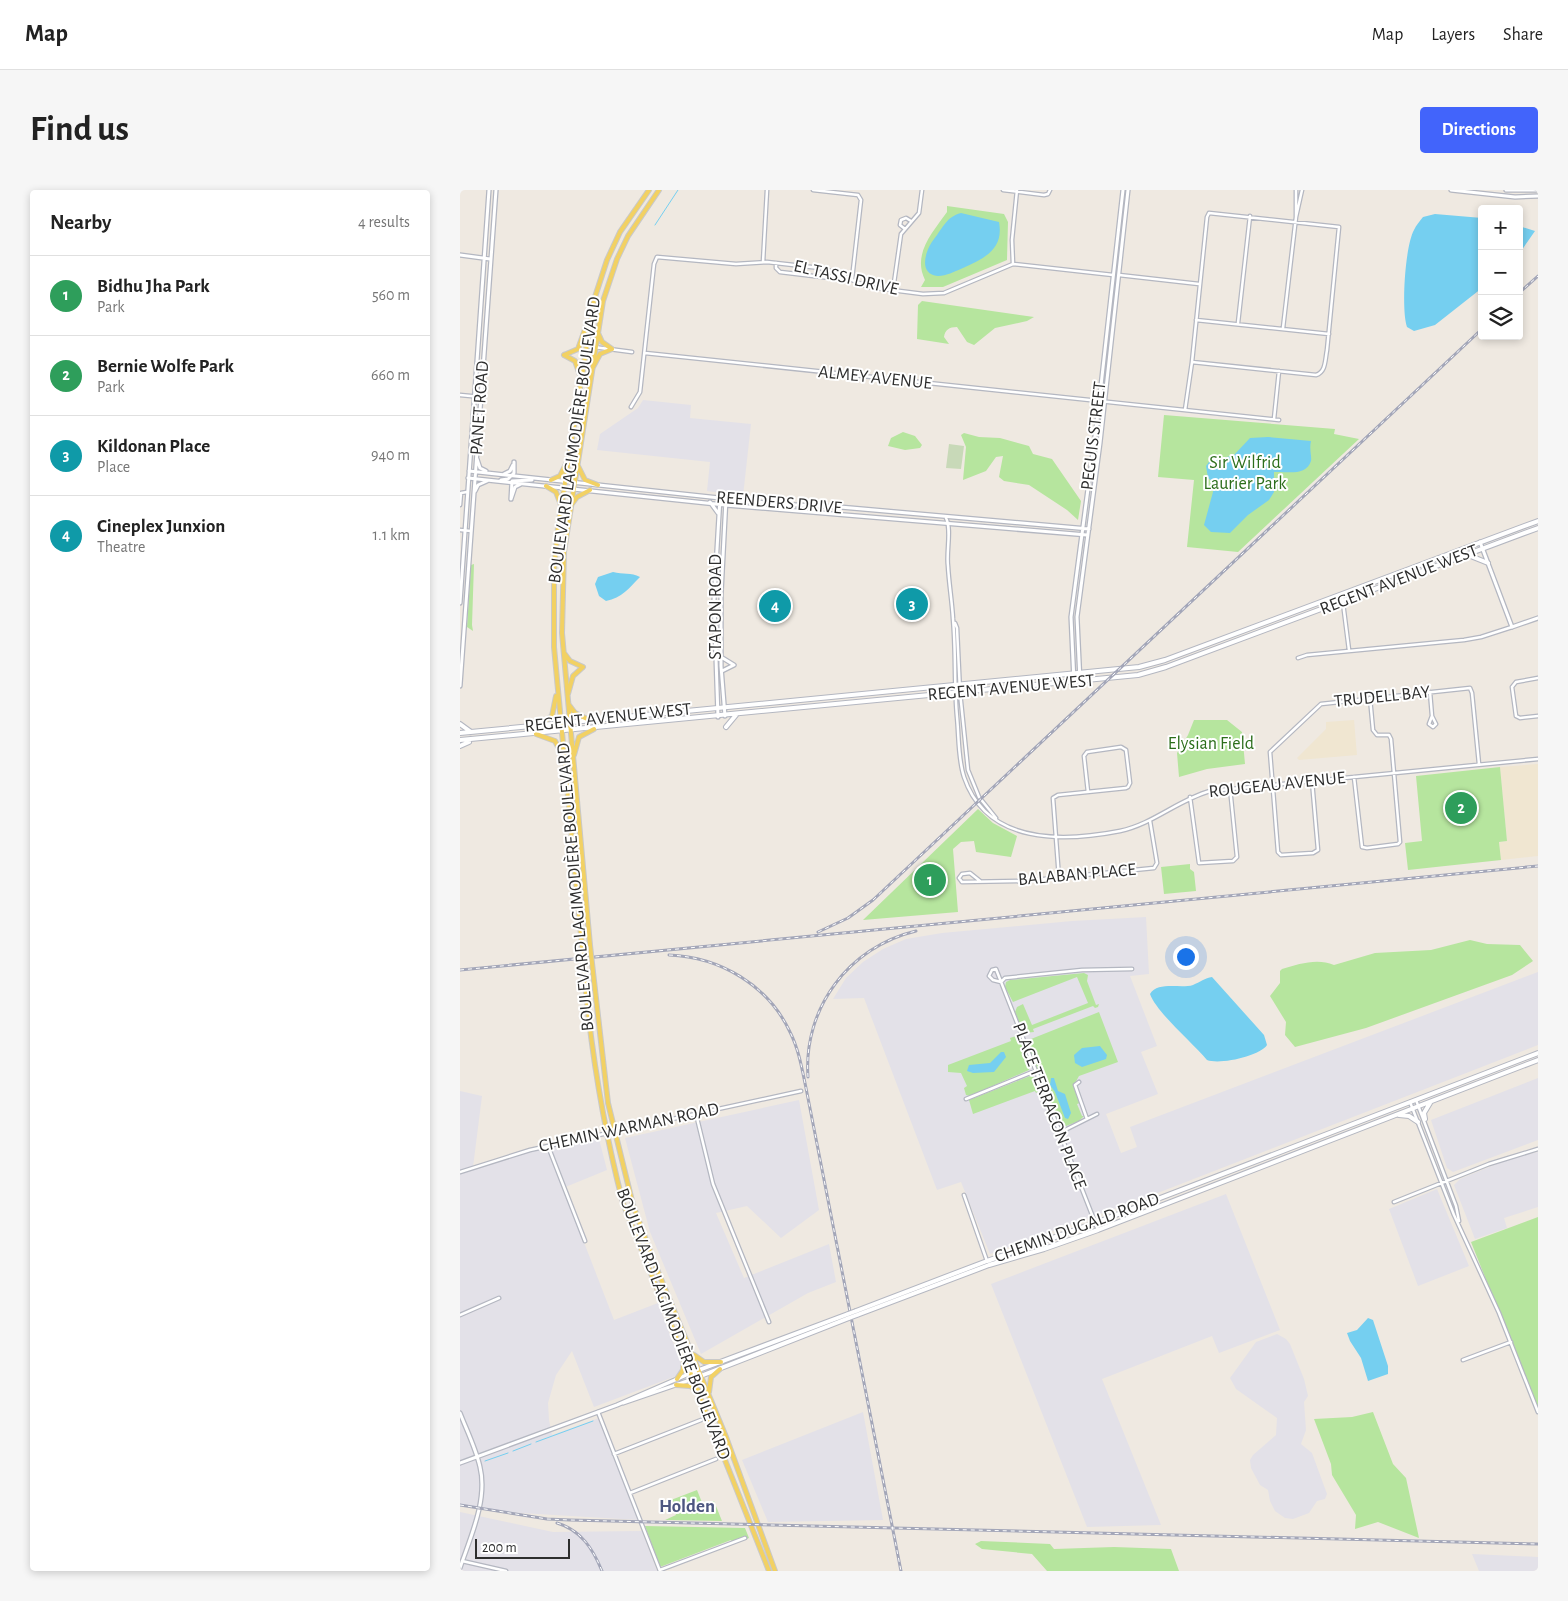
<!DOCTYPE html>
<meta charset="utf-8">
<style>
:root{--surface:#fff;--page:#f6f6f6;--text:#222;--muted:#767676;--line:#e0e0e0;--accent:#4264fb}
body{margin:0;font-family:"Alegreya Sans",sans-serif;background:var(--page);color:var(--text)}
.controls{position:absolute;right:15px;top:15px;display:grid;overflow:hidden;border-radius:5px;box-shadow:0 2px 8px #0003}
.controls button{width:45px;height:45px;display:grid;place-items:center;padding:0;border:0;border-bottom:1px solid var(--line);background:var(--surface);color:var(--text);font:25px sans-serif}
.scale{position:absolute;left:15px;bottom:12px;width:95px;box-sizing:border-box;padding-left:5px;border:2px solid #2e2e2e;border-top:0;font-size:14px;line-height:18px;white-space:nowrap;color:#2e2e2e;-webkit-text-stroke:4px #fff;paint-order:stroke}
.you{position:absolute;left:725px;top:766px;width:18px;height:18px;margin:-12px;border:4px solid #fff;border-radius:50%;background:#1a73e8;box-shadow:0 0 0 8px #1a73e833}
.badge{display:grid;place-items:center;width:32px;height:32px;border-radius:50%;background:var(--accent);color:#fff;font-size:16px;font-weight:700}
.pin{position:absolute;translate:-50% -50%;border:2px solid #fff;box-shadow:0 1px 5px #0006}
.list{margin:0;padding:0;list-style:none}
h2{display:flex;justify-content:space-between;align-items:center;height:65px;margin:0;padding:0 20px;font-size:21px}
h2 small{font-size:16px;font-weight:400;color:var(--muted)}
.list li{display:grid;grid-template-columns:32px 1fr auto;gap:15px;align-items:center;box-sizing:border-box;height:80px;padding:0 20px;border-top:1px solid var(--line)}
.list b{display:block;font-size:19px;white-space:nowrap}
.list p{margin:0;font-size:16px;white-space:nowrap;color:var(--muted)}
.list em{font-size:16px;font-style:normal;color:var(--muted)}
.icon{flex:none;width:28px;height:28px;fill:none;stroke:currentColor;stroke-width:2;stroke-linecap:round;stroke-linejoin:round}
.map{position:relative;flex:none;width:1078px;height:1381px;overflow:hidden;border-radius:5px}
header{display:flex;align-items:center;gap:30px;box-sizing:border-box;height:70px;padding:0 25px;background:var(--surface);border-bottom:1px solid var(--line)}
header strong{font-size:24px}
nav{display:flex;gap:28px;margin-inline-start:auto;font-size:18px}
.intro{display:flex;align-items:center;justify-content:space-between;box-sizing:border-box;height:120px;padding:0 30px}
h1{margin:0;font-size:35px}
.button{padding:12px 22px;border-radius:5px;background:var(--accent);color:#fff;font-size:18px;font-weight:700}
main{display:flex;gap:30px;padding:0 30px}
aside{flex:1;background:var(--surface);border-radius:5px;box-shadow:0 2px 8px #0003}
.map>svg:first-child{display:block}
.industrial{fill:#e3e1e8}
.education{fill:#f0e6d1}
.green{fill:#b6e59e}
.cemetery{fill:#c8d9b8}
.water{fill:#75cff0}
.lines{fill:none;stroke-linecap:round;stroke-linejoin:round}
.stream{stroke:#75cff0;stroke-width:1}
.minor-casing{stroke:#b4b7c1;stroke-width:5}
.tertiary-casing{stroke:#b4b7c1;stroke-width:5.5}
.secondary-casing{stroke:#b4b7c1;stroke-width:6}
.primary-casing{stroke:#c9c9c9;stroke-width:6}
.minor{stroke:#fff;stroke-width:2.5}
.tertiary{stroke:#fff;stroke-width:3}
.secondary{stroke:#fff;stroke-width:4}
.primary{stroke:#f2d163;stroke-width:4}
.rail-casing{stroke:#a3a6b8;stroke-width:3}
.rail{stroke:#fff;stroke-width:1;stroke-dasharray:4;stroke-linecap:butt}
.secondary-bridge-casing{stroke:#b4b7c1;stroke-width:6;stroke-linecap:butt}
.primary-bridge-casing{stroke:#c9c9c9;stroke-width:6;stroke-linecap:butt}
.secondary-bridge{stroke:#fff;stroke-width:4}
.primary-bridge{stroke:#f2d163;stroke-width:4}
.labels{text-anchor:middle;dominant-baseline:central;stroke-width:4;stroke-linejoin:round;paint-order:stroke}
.street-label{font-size:18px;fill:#2e2e2e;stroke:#fff}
.park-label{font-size:18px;fill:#2c6e1b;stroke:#fff}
.neighbourhood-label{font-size:19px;font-weight:bold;fill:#4d5680;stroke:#fff}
</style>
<header>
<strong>Map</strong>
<nav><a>Map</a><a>Layers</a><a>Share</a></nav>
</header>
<div class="intro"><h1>Find us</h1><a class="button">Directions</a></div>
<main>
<aside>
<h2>Nearby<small>4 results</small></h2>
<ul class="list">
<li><span class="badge" style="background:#2e9e5b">1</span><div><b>Bidhu Jha Park</b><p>Park</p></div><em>560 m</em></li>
<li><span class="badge" style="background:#2e9e5b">2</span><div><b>Bernie Wolfe Park</b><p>Park</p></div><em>660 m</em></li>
<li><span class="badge" style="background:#0f9aa8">3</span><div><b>Kildonan Place</b><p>Place</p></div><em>940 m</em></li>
<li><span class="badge" style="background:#0f9aa8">4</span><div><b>Cineplex Junxion</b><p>Theatre</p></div><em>1.1 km</em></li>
</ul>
</aside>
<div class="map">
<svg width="1078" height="1381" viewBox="0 0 1078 1381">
<rect width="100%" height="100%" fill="#efe9e1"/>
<path class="industrial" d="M183 210 231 215 230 228 291 234 283 306 247 301 250 272 137 260 140 244 178 218Z
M686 727 689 784 670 786 697 856 681 862 698 904 646 924 661 963 677 957 670 937 1078 782V855L695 1004 530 1064 501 992 477 1000 404 808 373 809 386 788 403 772 423 759 446 749 482 743 612 731Z
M1078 888V950L993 982 987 978 971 930Z
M0 901 22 906 13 977 58 963 138 945 147 980 103 998 154 1130 198 1113 222 1176 220 1184 216 1186 134 1217 112 1161 96 1185 88 1213 89 1230 92 1245 139 1228 178 1330 43 1322 0 1314Z
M339 910 359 1020 321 1048 287 1016 256 1023 284 1088 369 1054 376 1092 348 1103 241 1164 190 1042 165 948Z
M1078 962V1017L1044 1028 1047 1038 1015 1049 994 995 1000 989 1049 969Z
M977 999 1009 1076 958 1096 929 1019Z
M766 1004 820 1140 759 1163 752 1146 642 1189 701 1335 627 1337 531 1094Z
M817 1144 826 1149 830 1154 844 1189 848 1206 844 1212 846 1240 841 1254 852 1263 867 1304 865 1309 857 1311 849 1323 833 1329 825 1328 815 1321 810 1311 808 1300 800 1295 791 1278 790 1270 793 1265 816 1245 817 1228 776 1199 770 1188 796 1152Z
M403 1222 423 1330 308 1332 282 1270Z
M0 1322 93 1342 182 1341 197 1381H0Z
M1012 1364 1078 1367V1381H1019Z"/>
<path class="education" d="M894 530 897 565 839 570 837 568 866 539V532Z
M1078 574V666L1041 670 1039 652 1047 651 1040 577Z"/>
<path class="green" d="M487 16 544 24 548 32 547 70 483 97H461L465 90C452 64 473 42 487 22Z
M462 111 574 127 567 131 535 138 514 155 507 152 497 137C489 137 485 140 484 147L489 154 457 149 458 115Z
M704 225 875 239 874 244 899 249 778 362 727 357 734 290 698 287Z
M443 242 455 246 462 255 460 258 445 260 428 256 431 248Z
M504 243 519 247 540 248 569 256 573 264 592 269 621 311 618 330 607 320 569 295 544 291 539 287 543 266 536 267 526 281 503 290 506 257 501 245Z
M14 374 12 435 13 441 7 437 11 375Z
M734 530H767L782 542 785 574 747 579 719 587 717 563 728 545Z
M1040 577 1047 651 1039 652 1041 670 948 680 945 653 962 651 956 586Z
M518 619 533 633 557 646 551 667 516 662 514 651 501 652 493 659 498 722 403 730Z
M730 674V679L734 682 736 701 704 704 701 677Z
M1010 750 1027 754 1060 755 1073 771 1052 785 906 838 835 857 825 845 826 832 810 806 820 793V781L822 779C839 774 857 768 874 775L915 763 971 760Z
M624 783 628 785 627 791 636 815 639 814 638 817 635 818 633 816 573 839 574 842 563 843 555 822 557 817 563 814 572 835 628 813 617 787 553 812 545 797 546 792 550 790Z
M639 822 658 872 619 886 614 895 620 913 617 914 622 926H624L619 931 601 938 566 851Z
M556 846 559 847 570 875 569 880 510 906 506 905 504 898 507 896 501 883 488 882V875L551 851 550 848Z
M570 886 575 888 580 900 576 903 575 901 513 924 509 910Z
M1078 1027V1220L1011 1052Z
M913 1222 933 1274 946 1288 959 1348 918 1332 895 1339 896 1325 872 1285 871 1274 854 1229 892 1227Z
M237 1300 243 1315 254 1311 262 1331 205 1330 216 1325 211 1310Z
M185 1336 285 1338 289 1348 273 1354 271 1350 200 1377Z
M521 1351 590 1354 594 1359 654 1357 711 1359 719 1381H587L572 1364 522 1359 515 1354Z"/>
<path class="cemetery" d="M489 254 504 256 501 279 486 278Z"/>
<path class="water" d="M501 23 539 32C544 59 525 68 503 78 496 81 486 86 478 86 457 84 466 59 474 49 483 38 486 27 501 23Z
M975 24 1022 28V98L975 135 954 141 947 137C941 120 945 56 954 40 956 35 960 31 963 27Z
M1059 36 1075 41 1059 64Z
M808 247 851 251C849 259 852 267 851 271 846 287 826 281 814 282V302L809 310 788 325 770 343 751 342 744 335 753 302V292L748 288 746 276 749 272 774 265 790 248Z
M153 382C163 385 171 382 180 387 169 398 162 408 146 411L139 406 135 394 138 387Z
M752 787 804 845 807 855C800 866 760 875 747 870 732 852 697 823 690 804 698 791 721 799 733 795 740 792 745 788 752 787Z
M640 856 647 865 646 869 622 877 615 873 614 865 622 858Z
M541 862H544L546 867 534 882 513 883 507 881 509 875 530 873Z
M591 888H594L598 901 605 904 611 923 608 929 605 928 595 902 590 895Z
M908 1128 913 1130 928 1176V1184L908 1191 901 1168 890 1151 887 1143 897 1140Z"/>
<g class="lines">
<path class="stream" d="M195 35 218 0
M76 1252 133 1231
M53 1261 71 1254
M25 1271 48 1263"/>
<defs>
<path id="minor" d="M353 0 398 5 401 10 392 89
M543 0 584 5 588 4 590 0
M836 27 842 0
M445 39 440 35 441 30 446 28 451 31
M303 72 307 0
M316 73V78L320 82 370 88 374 82
M553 74 552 50 557 0
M659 85 739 94
M433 100 441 44 459 23 462 0
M736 130 869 144
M778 133 790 26
M823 138 836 27V0
M126 156 172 162
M185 163 819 230
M0 205 21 207
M171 217 180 202 194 74 197 67 276 74 307 72 360 78 374 82 408 97 463 104 484 103 553 74 653 85
M725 220 732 172 747 27 749 23 879 37 867 160C865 170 866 182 856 185L732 172
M814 229 819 181
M0 315 1 303 7 302
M486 328C492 339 486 362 488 376 489 394 492 411 493 429 496 462 494 495 497 527 499 547 498 569 504 587 527 655 604 652 660 641 693 634 718 610 750 601L1078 569
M0 340 11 341
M882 405 889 460
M495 433 497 438 500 502 508 580 519 607 536 628
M838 468 847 465 1004 450 1021 447 1052 437
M1078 488 1056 492 1052 497 1056 526 1060 528 1078 526
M970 502 972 526 976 534 973 537 969 534 972 526
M894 587 902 657 907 658 938 654 940 652 931 549 929 545H917L913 540 910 508
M852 591 858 660 853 663 821 665 818 662 810 562 861 514 1010 498 1012 503 1019 574
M730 607 739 673 773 671 777 667 770 598
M599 688 593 608 598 605 666 598 668 597 670 593 666 560 661 557 627 562 624 566 628 602
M520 691 510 683 502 684 499 688 502 692 564 691 694 678 697 673 690 631
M541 792 533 790 529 786 532 780 536 779 638 1040
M541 792 545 788 622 780 672 779
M506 909 575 881
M956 910 996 1016 999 1031
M950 912 994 1025 1039 1123 1078 1222
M236 924 253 994 309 1132
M627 929 637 924
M599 943 627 929 615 895 619 892
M88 956 125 1051
M0 982 70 960 341 901
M504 1005 527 1071
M934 1012 1029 974 1078 959
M0 1125 39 1108
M1003 1170 1051 1152
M138 1222 200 1381
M154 1264 241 1230
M170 1303 256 1269
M2 1371 46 1381
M200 1380 285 1348"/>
<path id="tertiary" d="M991 0 1055 7 1078 6
M1046 0H1076
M0 65 30 69
M17 269 20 278 26 281
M9 281 316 314 380 317 629 339
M44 284 50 281 53 275
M8 288 265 315 627 345
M41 290 48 289 54 283V272
M15 301 18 295 27 291
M51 309 52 291 72 290
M51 309 55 297 61 294
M250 312 258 323
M1020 352 1052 437 1078 428
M0 413 29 0
M261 467 274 475
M262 481 274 475
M620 491 617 427 640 253 668 0
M614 492 611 427 637 231 663 0
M0 496 36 0
M265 526 261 476V405L266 309
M258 527 254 410 260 308
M163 1213 233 1189
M0 1223C7 1241 16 1259 20 1277 28 1310 10 1348 0 1378
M0 1273 157 1215 231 1183"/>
<path id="secondary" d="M1008 365 1028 373
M0 534 11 542
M266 537 276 525
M0 543 679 477 705 470 1078 331
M0 550 678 485 706 477 1078 338
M0 556 9 552
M939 925 949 926 958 932
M965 929 964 923 970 913
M396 1121 527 1071 635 1033 1078 863
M397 1125 529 1075 584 1059 638 1040 1078 870
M231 1183 388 1124
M233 1189 389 1128"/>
<path id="primary" d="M138 143 142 152 152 159
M104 165 118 159 127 134
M104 165 115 171 120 185
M133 177 140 164 152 159
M118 276 125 290 138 295
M91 290 100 286 107 272
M86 296 96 302 101 315
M111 315 117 307 130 300
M104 463 110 471 123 477
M108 504 113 486 123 477
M109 515 115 523 129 530
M80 535 92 526 96 506
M76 544 95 551 102 564
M114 565 119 547 134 539
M130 755 102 443 104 362 143 111 157 69 168 46 199 0
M122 756 94 457V380L98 337 134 110 147 70 160 42 189 0
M124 782C131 861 143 936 163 1013L309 1381
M133 782 148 913 173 1015 194 1072 266 1247 315 1381
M234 1165 244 1172H261
M217 1189 223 1180 224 1169
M216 1195 230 1196 238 1200
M249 1202 251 1187 260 1179"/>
</defs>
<use href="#minor" class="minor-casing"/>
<use href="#tertiary" class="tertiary-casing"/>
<use href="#secondary" class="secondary-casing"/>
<use href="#primary" class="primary-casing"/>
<use href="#minor" class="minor"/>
<use href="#tertiary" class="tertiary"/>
<use href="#secondary" class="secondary"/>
<use href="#primary" class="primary"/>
<defs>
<path id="rail" d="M1059 103 1078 86
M358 742 388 728 413 710 1022 139
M209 765C260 767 308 795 330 842 339 860 342 879 346 898L441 1381
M0 780 1078 676
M348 887C343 818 389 757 456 741
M0 1315 87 1329 110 1330 1078 1354
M97 1333C121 1340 133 1359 142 1381"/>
</defs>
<use href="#rail" class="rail-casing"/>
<use href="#rail" class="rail"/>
<defs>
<path id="secondary-bridge" d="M388 1124 396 1121
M389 1128 397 1125"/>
<path id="primary-bridge" d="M130 755 133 782
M122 756 124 782"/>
</defs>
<use href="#secondary-bridge" class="secondary-bridge-casing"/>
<use href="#primary-bridge" class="primary-bridge-casing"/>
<use href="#secondary-bridge" class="secondary-bridge"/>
<use href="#primary-bridge" class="primary-bridge"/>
</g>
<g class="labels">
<g class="street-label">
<text transform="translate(386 88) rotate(13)">EL TASSI DRIVE</text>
<text transform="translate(415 188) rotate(6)">ALMEY AVENUE</text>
<text transform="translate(20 218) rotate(-86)">PANET ROAD</text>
<text transform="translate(634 246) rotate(-83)">PEGUIS STREET</text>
<text transform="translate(115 250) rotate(-82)">BOULEVARD LAGIMODIÈRE BOULEVARD</text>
<text transform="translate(319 313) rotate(5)">REENDERS DRIVE</text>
<text transform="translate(939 390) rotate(-21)">REGENT AVENUE WEST</text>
<text transform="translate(256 417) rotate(-90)">STAPON ROAD</text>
<text transform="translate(551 498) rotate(-5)">REGENT AVENUE WEST</text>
<text transform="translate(922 507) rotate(-6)">TRUDELL BAY</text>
<text transform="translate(148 528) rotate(-6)">REGENT AVENUE WEST</text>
<text transform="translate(817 595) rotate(-6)">ROUGEAU AVENUE</text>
<text transform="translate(617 685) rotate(-5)">BALABAN PLACE</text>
<text transform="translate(116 697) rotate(-95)">BOULEVARD LAGIMODIÈRE BOULEVARD</text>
<text transform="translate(589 916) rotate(69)">PLACE TERRACON PLACE</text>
<text transform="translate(169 938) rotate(-12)">CHEMIN WARMAN ROAD</text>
<text transform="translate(617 1038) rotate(-20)">CHEMIN DUGALD ROAD</text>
<text transform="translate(213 1134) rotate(69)">BOULEVARD LAGIMODIÈRE BOULEVARD</text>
</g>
<g class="park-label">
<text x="785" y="273">Sir Wilfrid<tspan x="785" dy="21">Laurier Park</tspan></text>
<text x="751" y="554">Elysian Field</text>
</g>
<g class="neighbourhood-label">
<text x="227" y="1316">Holden</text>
</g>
</g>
</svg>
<div class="controls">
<button>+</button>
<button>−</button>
<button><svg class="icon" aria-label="layers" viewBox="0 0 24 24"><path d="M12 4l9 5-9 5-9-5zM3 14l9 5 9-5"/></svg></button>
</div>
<div class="scale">200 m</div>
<div class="you"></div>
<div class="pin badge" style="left:470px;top:690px;background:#2e9e5b">1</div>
<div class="pin badge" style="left:1001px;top:618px;background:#2e9e5b">2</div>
<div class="pin badge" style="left:452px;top:414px;background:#0f9aa8">3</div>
<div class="pin badge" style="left:315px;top:416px;background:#0f9aa8">4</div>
</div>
</main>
